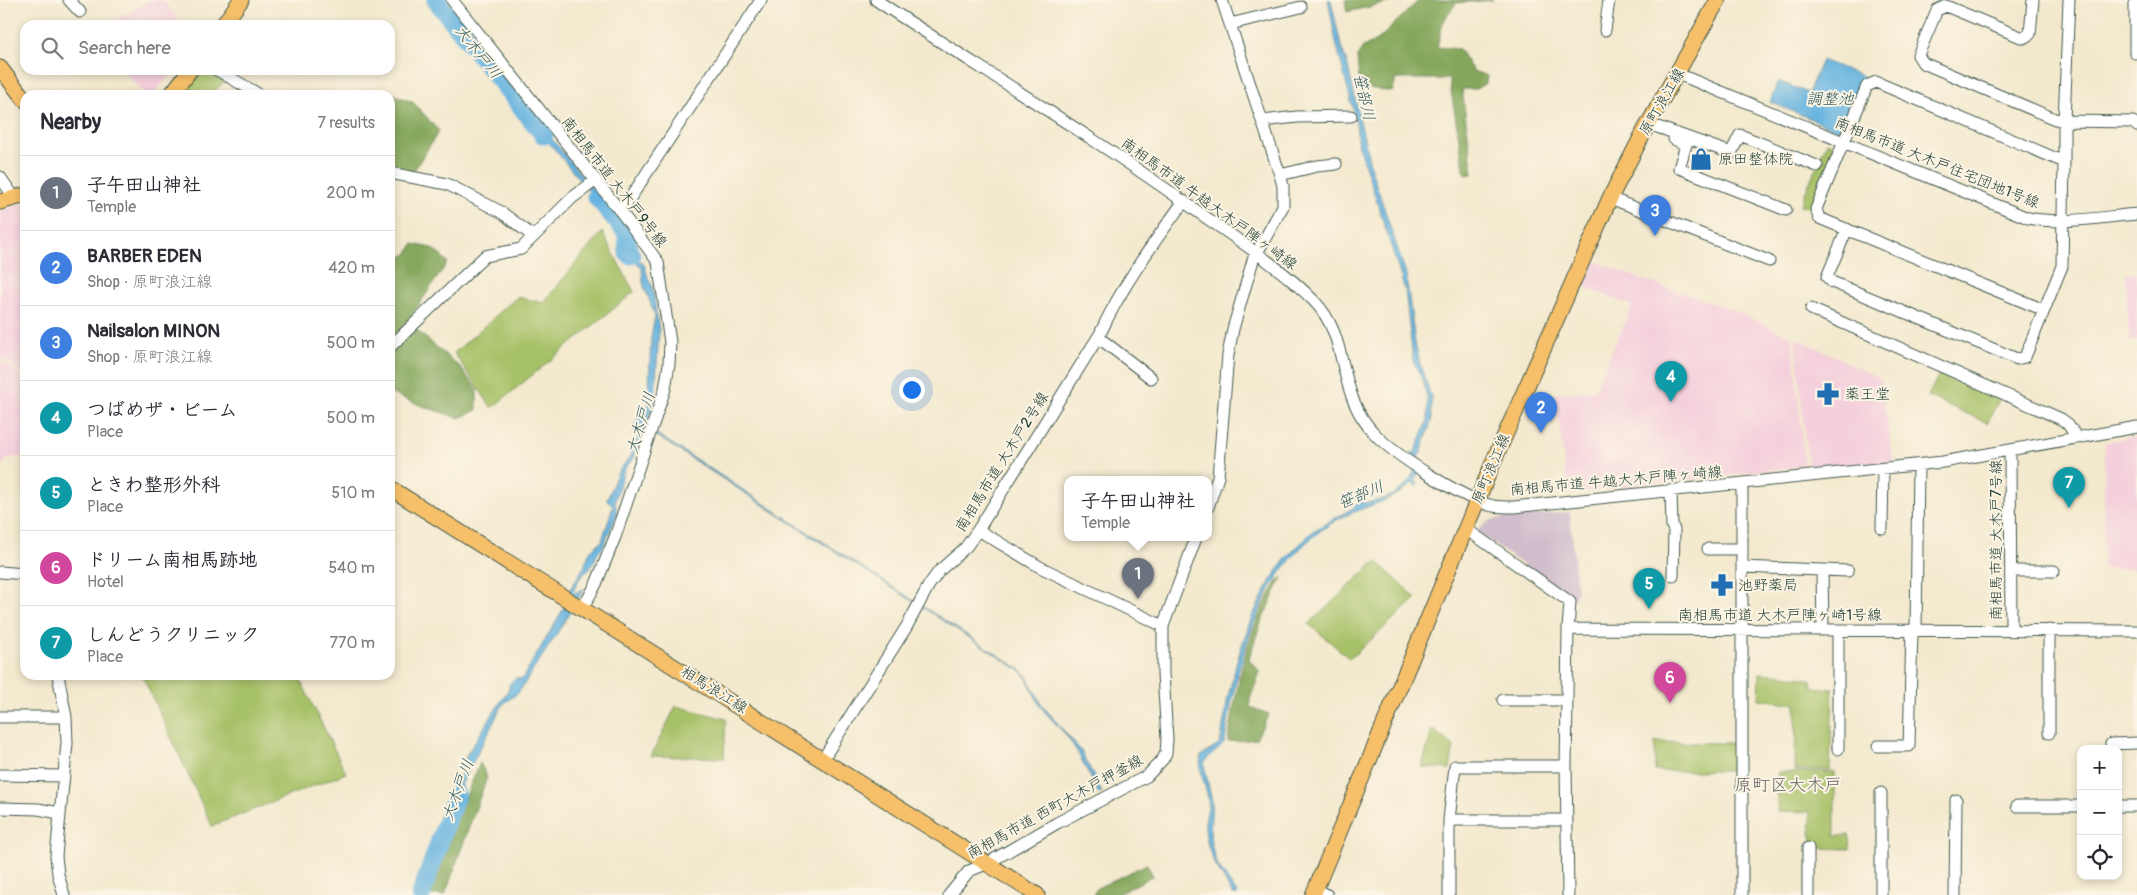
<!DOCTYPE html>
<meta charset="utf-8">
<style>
:root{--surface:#fff;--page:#f7f7f7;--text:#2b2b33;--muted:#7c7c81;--line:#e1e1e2;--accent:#1a73e8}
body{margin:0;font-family:Pangolin,"Klee One",sans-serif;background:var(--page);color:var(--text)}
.controls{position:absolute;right:15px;bottom:15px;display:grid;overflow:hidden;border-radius:10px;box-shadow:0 2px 8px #0003}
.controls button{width:45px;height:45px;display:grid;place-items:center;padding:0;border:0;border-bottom:1px solid var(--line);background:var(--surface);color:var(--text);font:25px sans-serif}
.you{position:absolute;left:911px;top:389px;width:18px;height:18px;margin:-12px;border:4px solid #fff;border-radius:50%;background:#1a73e8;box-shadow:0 0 0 8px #1a73e833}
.badge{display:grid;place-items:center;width:32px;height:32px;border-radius:50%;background:var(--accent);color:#fff;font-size:16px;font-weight:700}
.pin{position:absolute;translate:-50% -41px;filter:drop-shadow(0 1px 2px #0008)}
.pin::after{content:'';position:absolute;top:26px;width:18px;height:15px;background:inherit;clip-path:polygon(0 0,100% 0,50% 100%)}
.popup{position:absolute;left:1064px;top:476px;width:148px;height:65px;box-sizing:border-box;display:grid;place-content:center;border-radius:10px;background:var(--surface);filter:drop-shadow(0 1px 4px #0005);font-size:16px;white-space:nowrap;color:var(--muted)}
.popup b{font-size:19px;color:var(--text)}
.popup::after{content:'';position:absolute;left:50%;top:100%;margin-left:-10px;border:10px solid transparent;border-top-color:var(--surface)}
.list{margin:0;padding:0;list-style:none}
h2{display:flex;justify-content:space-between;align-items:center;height:65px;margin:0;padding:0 20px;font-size:21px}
h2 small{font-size:16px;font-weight:400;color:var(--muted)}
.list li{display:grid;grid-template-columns:32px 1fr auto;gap:15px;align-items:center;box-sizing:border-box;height:75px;padding:0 20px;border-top:1px solid var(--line)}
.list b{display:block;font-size:19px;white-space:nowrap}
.list p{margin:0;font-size:16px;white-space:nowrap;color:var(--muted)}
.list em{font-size:16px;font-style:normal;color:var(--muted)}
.icon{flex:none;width:28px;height:28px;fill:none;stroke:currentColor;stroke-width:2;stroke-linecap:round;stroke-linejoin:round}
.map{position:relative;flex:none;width:2137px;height:895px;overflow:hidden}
.search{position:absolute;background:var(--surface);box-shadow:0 2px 8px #0003;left:20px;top:20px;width:375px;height:55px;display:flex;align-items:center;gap:12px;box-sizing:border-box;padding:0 18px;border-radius:15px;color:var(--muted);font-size:19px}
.panel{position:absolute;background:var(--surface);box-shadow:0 2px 8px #0003;left:20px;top:90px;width:375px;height:590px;border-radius:15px}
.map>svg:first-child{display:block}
.built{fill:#f4cfdc}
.industrial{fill:#d0bdcc}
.green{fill:#a7c167;stroke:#637f4e}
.forest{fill:#85a75c;stroke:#527248}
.water{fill:#66b4e0;stroke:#42788a}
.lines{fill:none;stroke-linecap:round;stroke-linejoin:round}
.river{stroke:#66b4e0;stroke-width:19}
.minor-casing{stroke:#3f574b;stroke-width:13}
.major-casing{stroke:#3f574b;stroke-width:17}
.minor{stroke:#fff;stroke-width:11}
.major{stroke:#f6c06b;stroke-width:15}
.labels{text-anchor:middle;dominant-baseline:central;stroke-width:4;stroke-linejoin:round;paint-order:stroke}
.street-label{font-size:15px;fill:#1f3d34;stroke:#fcf5e5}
.poi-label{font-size:15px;fill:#1f3d34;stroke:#fcf5e5;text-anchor:start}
.water-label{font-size:16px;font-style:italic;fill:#315b5f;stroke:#fcf5e5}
.quarter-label{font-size:18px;fill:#646667;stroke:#fcf5e5}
</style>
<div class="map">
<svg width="2137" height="895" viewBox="0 0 2137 895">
<rect width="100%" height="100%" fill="#fcf5e5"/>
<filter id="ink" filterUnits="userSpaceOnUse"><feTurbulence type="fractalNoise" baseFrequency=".02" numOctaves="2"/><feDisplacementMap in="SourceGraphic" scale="10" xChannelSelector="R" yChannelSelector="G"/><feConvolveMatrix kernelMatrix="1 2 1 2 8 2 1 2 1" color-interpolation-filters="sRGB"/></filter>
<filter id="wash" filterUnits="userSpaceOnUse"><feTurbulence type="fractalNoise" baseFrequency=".0096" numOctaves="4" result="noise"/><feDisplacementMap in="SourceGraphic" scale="20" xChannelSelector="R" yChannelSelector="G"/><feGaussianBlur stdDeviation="1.12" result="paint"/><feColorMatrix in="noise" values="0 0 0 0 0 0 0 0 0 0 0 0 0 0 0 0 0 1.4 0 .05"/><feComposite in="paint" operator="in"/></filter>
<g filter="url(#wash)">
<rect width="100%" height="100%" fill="#f3e9ce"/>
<path class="built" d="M151 0H163L182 25H107Z
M123 70H174L152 95H146Z
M25 203V375L3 358 0 361V211Z
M1595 261 1637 278 1731 309 1792 337 1805 466 1568 494 1555 393 1595 390 1632 306 1583 286Z
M2126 273H2137V341L2129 342Z
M1795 337 1881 379 1893 462 1808 467Z
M2 361 25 380V456L7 459 0 467V364Z
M2137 436V569L2103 568 2105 442Z"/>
<path class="industrial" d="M1570 512 1577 592 1573 599 1476 532 1489 521 1495 519Z"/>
<path class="green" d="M198 70H209L226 80 211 95H178Z
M1827 142 1833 145 1835 152 1811 208 1800 205Z
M602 232 634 292 492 408 454 353 517 297 543 303Z
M1941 370 2001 396 1987 423 1928 396Z
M1376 561 1416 598 1350 659 1309 624Z
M1760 673 1802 677 1811 680 1812 687 1833 689 1830 770H1795L1796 704 1759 699Z
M142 675H298L346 773 212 826Z
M676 706 726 719 724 758 651 756Z
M1432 729 1454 746 1450 769 1422 767Z
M1655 742 1734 743 1733 771H1655Z
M1778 772H1835V836L1849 835 1850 849 1812 848 1810 812 1777 811Z"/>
<path class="forest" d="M1345 0H1399L1347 12Z
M1419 0H1493L1456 3 1443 22 1437 47 1459 49 1473 71 1487 76 1486 83 1476 89H1462L1473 174 1465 175 1449 79H1396L1392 92 1370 88 1359 82 1357 57 1363 47 1380 38Z
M379 89 413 102 439 131 413 172 390 165V95H372Z
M413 244 432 248 448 262 407 322 460 367 477 389V410L459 418 422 406 390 393V262L407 254Z
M1282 577 1260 625 1249 659 1260 672 1250 699V707L1269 714 1256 739 1228 742C1235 701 1241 657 1258 618 1263 605 1271 593 1278 581Z
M480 763 487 777 445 895H431L448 838Z
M1147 864 1153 876 1116 895H1093L1097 888Z"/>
<path class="water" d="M431 0H441L629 235 631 253 644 264 649 281 652 285 659 330 655 398 644 431 658 435 1021 670 1027 677 1042 705 1081 751 1102 793 1099 794 1077 751 1066 735 1040 706 1026 677 1021 671 658 437 643 433 632 460 624 470 615 500 617 514 603 547 598 553 591 567 579 579 572 594 584 589 565 621 519 692 503 704 462 783 441 846 433 854 422 895H418L429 854 446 823 467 754 509 689V685L515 678 522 679 565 606 567 594 584 567 590 551 602 541 613 506 607 500 617 474 631 455 639 434 633 430 637 420 648 406 651 398 649 386 651 338 655 316 643 283 642 268 628 254 627 237 541 133 513 93 481 62 483 54 474 50Z
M1328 0H1331L1341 46 1347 63 1371 169 1406 274 1415 343 1421 368 1431 396 1432 419 1421 453 1418 455 1420 471 1415 480 1418 484 1416 486 1412 483C1391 504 1360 506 1335 521 1259 567 1238 659 1225 741 1221 751 1209 753 1204 764L1212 802 1210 831 1211 844 1218 866 1238 895H1233C1220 871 1207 857 1205 828 1204 818 1210 809 1208 798 1205 783 1198 771 1201 756L1220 744 1228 697 1238 657 1251 619 1271 580 1287 557 1313 531 1353 508 1359 502C1363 502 1366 503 1370 502 1394 498 1418 484 1415 457L1410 453 1415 452 1417 448 1428 420 1427 397 1423 381 1413 360 1405 290 1359 146 1355 117 1336 43Z
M1822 60 1864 77 1842 129 1838 130 1770 102 1778 81 1808 93Z"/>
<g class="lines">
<path class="river" d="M436 0 544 135
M596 196 627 233 628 253 631 255
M421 895 456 795"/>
</g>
</g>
<g filter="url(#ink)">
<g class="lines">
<defs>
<path id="minor" d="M69 0 80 12
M452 0 621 212 658 262 670 342 669 364 665 389 615 537 596 584 583 608
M876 0C984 71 1096 138 1201 214 1238 240 1283 269 1314 301 1342 329 1340 368 1354 402 1359 414 1366 425 1375 434 1394 455 1465 500 1493 506 1500 507 1507 507 1514 507L1943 462 2137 427
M2033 0 2030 34 2023 38 1946 6 1937 10 1918 55 1923 63 2055 119 2064 121 2069 0
M2135 0V53
M1230 24 1301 7
M1605 30 1609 0
M217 70 260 95
M1678 74 2028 218C2064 225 2101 217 2137 214
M1262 121 1297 117 1351 116
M1649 124 1731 153 1740 135 1817 166
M1674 139 1686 145 1679 168 1786 210
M2064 162V121L2133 122 2137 126
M390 173 447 184 501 212 533 236
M1280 175 1317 166 1336 164
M0 177 14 197
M1610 198 1769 261
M621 212 761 0
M1847 229 1827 277 1832 282 2017 359 2025 357 2062 266 2064 162 1876 82 1867 86 1816 209 1819 218 1836 225 2044 310
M1811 309 2061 419 2068 424 2077 438
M1098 337 1151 378
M390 347 485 256 521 249 572 198 596 180
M2010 451 2011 630
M1742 484V895
M1671 491 1672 526 1674 530 1673 576
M1208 507 1218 477 1228 355 1233 329 1253 260 1283 206V186L1280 175 1222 0
M1882 528 1883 469
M1466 529 1570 602 1568 629
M978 530 1040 567 1163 626
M1708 549H1742
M1742 567 1822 570 1823 630
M1822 570 1848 571
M2012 571H2054
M0 572 25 574
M1916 631 1918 465
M58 675 66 717 67 743 56 856 58 874 64 895
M1503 700H1567
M0 717H66
M2049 733V630
M2111 744 2137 743
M1878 746H1909L1912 631
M1838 749V630
M823 759 907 626 929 585 939 571 966 547 978 530 1100 334C1121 287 1154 242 1184 201
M1566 766H1455L1449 820H1566
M0 775 64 776
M1881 793V895
M2017 806H2081
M2118 806H2137
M0 808 38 809 59 813
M1808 848V895
M1316 889 1327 895
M949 895 969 871 986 864 1057 823 1147 776 1163 759 1166 753 1167 739 1163 673V626L1196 538
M1449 895V820
M1568 895 1566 766 1568 629 2137 631
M1955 895 1956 800"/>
<path id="major" d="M223 25 241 0
M0 68 25 100
M171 95 190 70
M0 202 25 195
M390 488 1037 895
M1313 895 1495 458 1610 198 1646 128 1718 0"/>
</defs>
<use href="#minor" class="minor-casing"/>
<use href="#major" class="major-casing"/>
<use href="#minor" class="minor"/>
<use href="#major" class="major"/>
</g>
</g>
<defs>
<symbol id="shop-bare" viewBox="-9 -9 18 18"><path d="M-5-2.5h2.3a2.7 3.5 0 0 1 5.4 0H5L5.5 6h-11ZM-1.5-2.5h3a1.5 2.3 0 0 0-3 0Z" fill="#1f6fb2" stroke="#fcf5e5" stroke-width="2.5" paint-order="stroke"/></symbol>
<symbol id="pharmacy-bare" viewBox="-9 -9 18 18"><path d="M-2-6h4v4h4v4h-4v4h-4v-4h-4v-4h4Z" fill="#1f6fb2" stroke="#fcf5e5" stroke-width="2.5" paint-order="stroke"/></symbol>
</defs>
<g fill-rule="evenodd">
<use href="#shop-bare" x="1685" y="143" width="32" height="32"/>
<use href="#pharmacy-bare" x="1812" y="378" width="32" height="32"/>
<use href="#pharmacy-bare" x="1706" y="569" width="32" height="32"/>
</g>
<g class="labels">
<g class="street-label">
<text transform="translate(1662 102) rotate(-60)">原町浪江線</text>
<text transform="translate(1937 163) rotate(22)">南相馬市道 大木戸住宅団地1号線</text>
<text transform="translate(614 182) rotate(52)">南相馬市道 大木戸9号線</text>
<text transform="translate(1209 204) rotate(36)">南相馬市道 牛越大木戸陣ヶ崎線</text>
<text transform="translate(1002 462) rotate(-58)">南相馬市道 大木戸2号線</text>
<text transform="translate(1491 469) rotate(-67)">原町浪江線</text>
<text transform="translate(1616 481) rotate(-5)">南相馬市道 牛越大木戸陣ヶ崎線</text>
<text transform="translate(1996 540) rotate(-90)">南相馬市道 大木戸7号線</text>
<text x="1780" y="615">南相馬市道 大木戸陣ヶ崎1号線</text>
<text transform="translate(714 690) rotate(32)">相馬浪江線</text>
<text transform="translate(1055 807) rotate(-29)">南相馬市道 西町大木戸押釜線</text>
</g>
<g class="poi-label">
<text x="1718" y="159">原田整体院</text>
<text x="1845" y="394">薬王堂</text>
<text x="1738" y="585">池野薬局</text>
</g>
<g class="water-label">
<text transform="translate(478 52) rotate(51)">大木戸川</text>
<text transform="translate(1364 97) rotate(77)">笹部川</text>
<text x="1830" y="99">調整池</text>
<text transform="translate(641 423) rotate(-73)">大木戸川</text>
<text transform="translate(1361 495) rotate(-23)">笹部川</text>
<text transform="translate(458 790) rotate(-70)">大木戸川</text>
</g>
<g class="quarter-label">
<text x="1788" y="785">原町区大木戸</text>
</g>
</g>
</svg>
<div class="controls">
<button>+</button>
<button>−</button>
<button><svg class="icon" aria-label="locate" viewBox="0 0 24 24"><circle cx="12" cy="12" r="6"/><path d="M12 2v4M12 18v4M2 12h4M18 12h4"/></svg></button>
</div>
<div class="you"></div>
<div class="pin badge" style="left:1138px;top:599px;background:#6b7280">1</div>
<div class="popup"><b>子午田山神社</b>Temple</div>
<div class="pin badge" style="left:1541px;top:433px;background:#3f7fe0">2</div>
<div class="pin badge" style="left:1655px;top:236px;background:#3f7fe0">3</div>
<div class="pin badge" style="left:1671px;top:402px;background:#0f9aa8">4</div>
<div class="pin badge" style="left:1649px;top:609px;background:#0f9aa8">5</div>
<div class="pin badge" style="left:1670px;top:703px;background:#d1479c">6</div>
<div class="pin badge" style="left:2069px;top:508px;background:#0f9aa8">7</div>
<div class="search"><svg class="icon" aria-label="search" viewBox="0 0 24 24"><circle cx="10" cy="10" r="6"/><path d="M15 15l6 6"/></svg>Search here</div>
<section class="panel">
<h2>Nearby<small>7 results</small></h2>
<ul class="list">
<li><span class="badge" style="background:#6b7280">1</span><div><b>子午田山神社</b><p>Temple</p></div><em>200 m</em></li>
<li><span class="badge" style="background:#3f7fe0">2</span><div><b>BARBER EDEN</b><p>Shop · 原町浪江線</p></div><em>420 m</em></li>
<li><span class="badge" style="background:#3f7fe0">3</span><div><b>Nailsalon MINON</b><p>Shop · 原町浪江線</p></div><em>500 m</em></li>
<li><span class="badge" style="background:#0f9aa8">4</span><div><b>つばめザ・ビーム</b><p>Place</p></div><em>500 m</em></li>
<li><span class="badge" style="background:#0f9aa8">5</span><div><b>ときわ整形外科</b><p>Place</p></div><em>510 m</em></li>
<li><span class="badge" style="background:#d1479c">6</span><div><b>ドリーム南相馬跡地</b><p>Hotel</p></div><em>540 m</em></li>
<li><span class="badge" style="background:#0f9aa8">7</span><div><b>しんどうクリニック</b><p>Place</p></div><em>770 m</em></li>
</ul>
</section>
</div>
